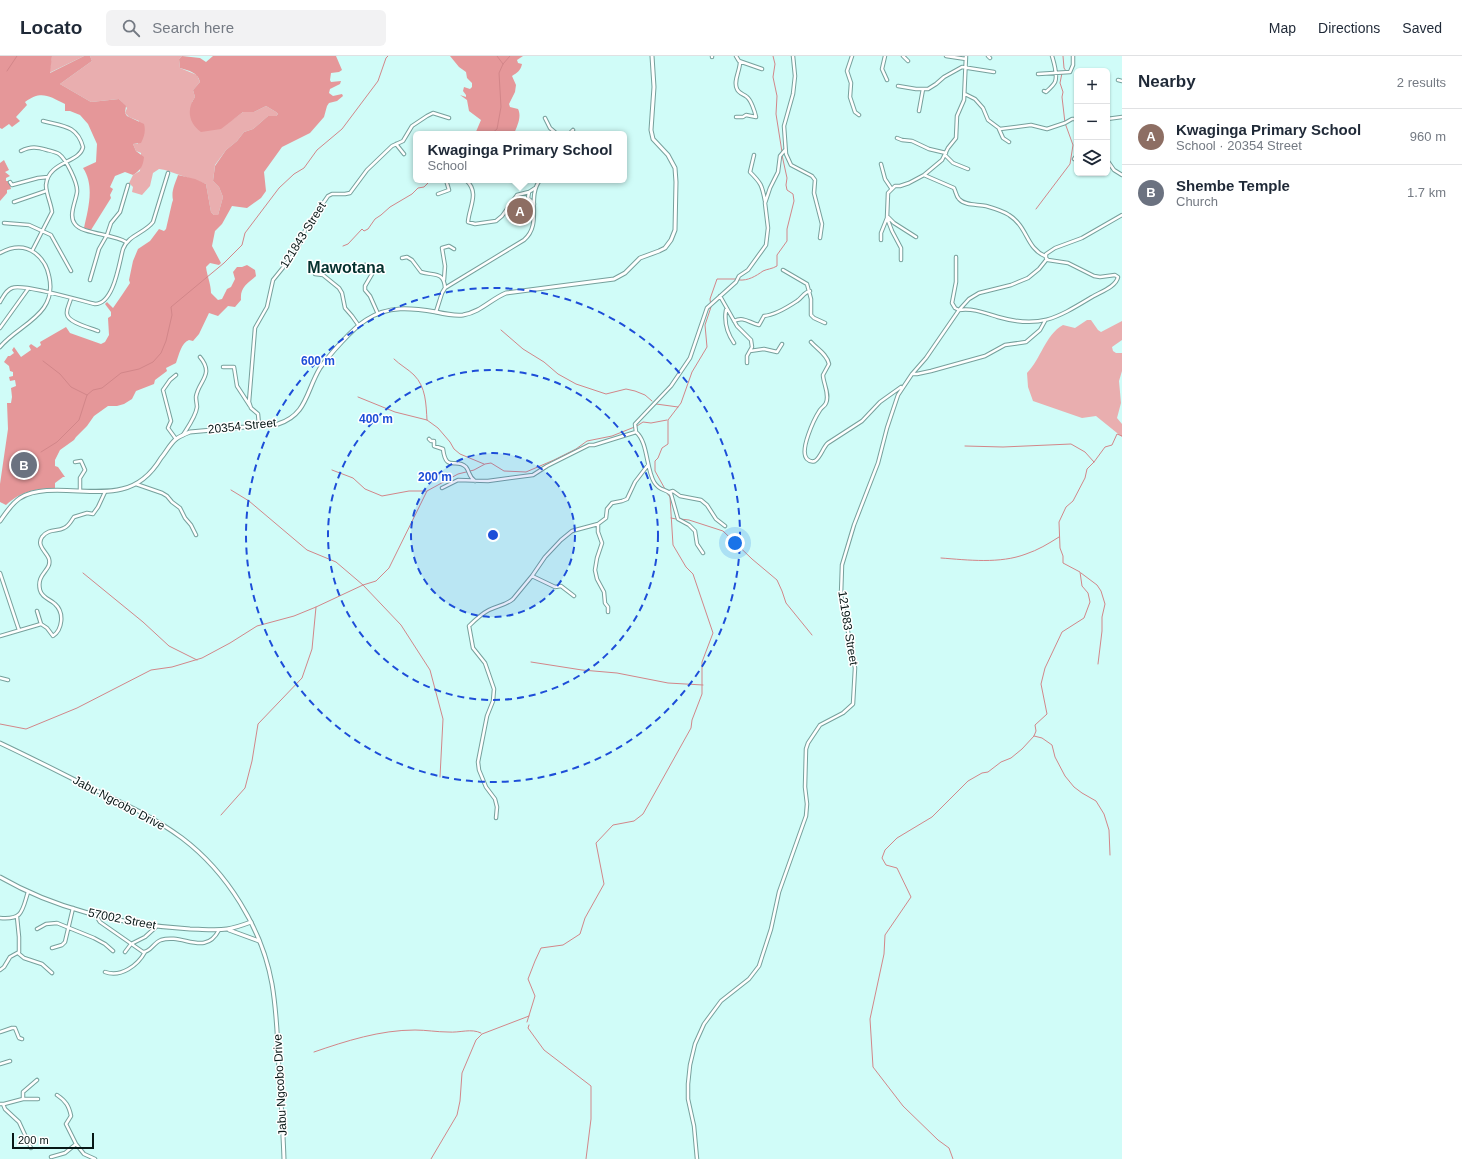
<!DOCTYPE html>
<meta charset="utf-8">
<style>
:root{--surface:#fff;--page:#f2f2f3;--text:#1f2937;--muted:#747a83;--line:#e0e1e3;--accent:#d93025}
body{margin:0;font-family:Helvetica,sans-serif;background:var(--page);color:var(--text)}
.controls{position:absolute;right:12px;top:12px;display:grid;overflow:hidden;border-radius:6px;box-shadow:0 1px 3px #0004}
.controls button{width:36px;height:36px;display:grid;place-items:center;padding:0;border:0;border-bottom:1px solid var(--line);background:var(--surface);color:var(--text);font:20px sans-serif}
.scale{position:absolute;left:12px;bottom:10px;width:82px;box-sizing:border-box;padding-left:4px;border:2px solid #071716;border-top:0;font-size:11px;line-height:14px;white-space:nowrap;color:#071716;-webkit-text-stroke:3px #fff;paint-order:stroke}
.you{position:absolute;left:735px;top:487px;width:14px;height:14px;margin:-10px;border:3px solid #fff;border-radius:50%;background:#1a73e8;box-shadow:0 0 0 6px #1a73e833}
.badge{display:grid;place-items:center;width:26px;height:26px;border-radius:50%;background:var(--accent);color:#fff;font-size:13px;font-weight:700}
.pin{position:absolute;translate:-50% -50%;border:2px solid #fff;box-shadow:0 1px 4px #0006}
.popup{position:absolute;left:413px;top:75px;width:214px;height:52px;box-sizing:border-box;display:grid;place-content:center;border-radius:6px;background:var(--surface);filter:drop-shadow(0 1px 3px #0005);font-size:13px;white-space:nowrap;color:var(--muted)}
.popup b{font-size:15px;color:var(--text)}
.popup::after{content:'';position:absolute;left:50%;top:100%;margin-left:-8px;border:8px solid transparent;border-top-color:var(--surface)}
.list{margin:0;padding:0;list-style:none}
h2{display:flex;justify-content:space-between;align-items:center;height:52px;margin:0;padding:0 16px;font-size:17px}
h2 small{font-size:13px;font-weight:400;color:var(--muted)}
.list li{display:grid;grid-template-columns:26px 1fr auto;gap:12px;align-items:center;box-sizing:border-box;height:56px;padding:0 16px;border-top:1px solid var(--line)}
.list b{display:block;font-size:15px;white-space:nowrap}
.list p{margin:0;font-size:13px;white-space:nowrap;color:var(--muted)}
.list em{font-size:13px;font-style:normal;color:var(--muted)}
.icon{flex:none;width:22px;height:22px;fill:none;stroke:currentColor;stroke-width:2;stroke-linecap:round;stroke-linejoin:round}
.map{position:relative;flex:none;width:1122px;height:1103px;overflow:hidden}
header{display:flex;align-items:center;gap:24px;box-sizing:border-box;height:56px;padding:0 20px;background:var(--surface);border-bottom:1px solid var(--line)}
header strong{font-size:19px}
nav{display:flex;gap:22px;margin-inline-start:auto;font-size:14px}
.search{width:280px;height:36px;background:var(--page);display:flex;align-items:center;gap:10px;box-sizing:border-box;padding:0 14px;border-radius:6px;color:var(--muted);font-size:15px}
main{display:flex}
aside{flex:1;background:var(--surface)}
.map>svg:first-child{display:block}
.green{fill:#e9aeaf}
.forest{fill:#e59799}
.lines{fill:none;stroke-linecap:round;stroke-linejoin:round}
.stream{stroke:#d28689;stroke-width:1}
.minor-casing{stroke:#76a09c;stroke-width:4.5}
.tertiary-casing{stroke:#76a09c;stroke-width:5}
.secondary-casing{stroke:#76a09c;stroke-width:5}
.minor{stroke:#fff;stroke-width:2.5}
.tertiary{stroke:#fff;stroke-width:3}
.secondary{stroke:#fff;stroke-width:3}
.ring{fill:none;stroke:#1d4ed8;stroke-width:2;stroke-dasharray:7 5}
.labels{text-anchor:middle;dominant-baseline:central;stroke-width:3;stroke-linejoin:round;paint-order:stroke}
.street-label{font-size:12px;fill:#071716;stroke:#fff}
.district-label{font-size:16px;font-weight:bold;fill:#04312e;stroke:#fff}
.centre{fill:#1d4ed8;stroke:#fff;stroke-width:2}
.ring-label{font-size:12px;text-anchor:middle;font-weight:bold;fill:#1d4ed8;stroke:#fff;stroke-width:3;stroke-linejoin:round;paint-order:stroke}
</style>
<header>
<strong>Locato</strong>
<div class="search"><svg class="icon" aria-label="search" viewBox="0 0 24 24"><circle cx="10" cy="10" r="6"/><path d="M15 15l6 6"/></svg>Search here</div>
<nav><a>Map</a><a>Directions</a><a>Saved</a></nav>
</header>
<main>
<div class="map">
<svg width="1122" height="1103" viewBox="0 0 1122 1103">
<rect width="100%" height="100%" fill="#d0fcf8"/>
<path class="green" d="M52 0H84L49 17Z
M90 0H182L179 3 180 12 197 19 200 26 193 34 195 41 192 46 232 64 243 56H254L266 50 276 56 278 58 276 60H268L253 73 244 76 237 85 226 94 215 109 213 125 219 131 223 141 218 159H214L211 156 206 128 165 114 159 113 153 117 150 130 142 139 132 136 133 131 129 127 133 119 140 115 141 97 136 95 133 88H138L139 65 129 61 125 57 127 52 119 43 91 46 60 28 92 5Z
M1087 264H1091L1098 274 1101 276 1122 265V284L1112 291 1113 295 1116 297H1122V315L1119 325 1121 347 1117 362 1122 368V381L1096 360 1082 362 1033 345 1028 331 1027 317C1041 303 1045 279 1063 269L1075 272Z"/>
<path class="forest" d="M0 0H52L50 17 84 0H90L92 5 60 28 91 46 119 43 126 50 125 57 127 60 144 68C146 75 144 81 141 87L133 88 136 95 144 101C143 110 141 114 133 119L125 116 115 120 110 131 113 133 110 139 111 142 91 174 84 172C88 153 95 130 83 112L96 106 97 88 88 68 80 59 70 55H65V48C49 40 41 34 25 46L27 49 16 61 20 65 12 71 9 68 2 73 0 72Z
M182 0 200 2 206 6 213 0H336L342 14 339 16 331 17 330 24 331 26 341 25 340 28 330 33 329 37 333 40 342 38 343 40 337 45 329 47 327 50 324 61 310 77 282 91 264 116 266 135 261 142 247 152 232 150 222 168 215 175 212 190 221 207 219 209 210 207 206 211C207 220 211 228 211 237L218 244 222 243 227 233 231 231 235 223 233 216 237 211H242L247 209 255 214 256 220C247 228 240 231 241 244L235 251 228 250 218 260 209 257 199 278 193 285 189 284C181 287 179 299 176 307L166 312 167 315 155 324 154 328 136 335 132 343 124 348 117 350H108L94 360 87 370 76 381 74 384 60 394 55 404V410L58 411 65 421H63L55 427V432C34 433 22 435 6 449L0 446V428L8 373 7 347H11L12 341 11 332 16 330 15 324 10 325 9 321 13 320V316L10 315 9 310 4 306 8 300H10L14 297 12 294 14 291 21 301 31 294 29 290 31 288 37 292 41 289 40 286 66 271 70 277 101 288 105 286 109 279 108 262 111 260V256L105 248 107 246 113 252 122 239 130 227 129 224 133 205 138 193 150 185 159 173 164 175 166 173 172 147 173 144C171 135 175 128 178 119L195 123 206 128 211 156 214 159H218L223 141 219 131 213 125 215 110 226 94 237 85 244 76 253 73 268 60H276L278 58 276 56 266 50 254 56H243L221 73 201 76C189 67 186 54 195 41L193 34 200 26C198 16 189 15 180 12L179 3Z
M450 0H523L517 4 518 7 522 8C521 14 517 17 512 20L516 29 515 36 509 48 510 51 518 53C522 61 517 70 514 78H475L481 64 469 55 467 44 460 39 466 41V39L463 35 464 31 470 33 472 31V27L467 22 466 16 459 11Z
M4 104 9 114 5 116 10 120 6 122V125H9L11 133 7 134V137L0 145V107Z"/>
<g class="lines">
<path class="stream" d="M497 0 503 8
M773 0 775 8 773 21 777 40 776 58 782 96
M1063 0 1064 12 1066 15
M7 15 17 0
M491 78 497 73 501 51 499 17 503 8 510 0
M1036 153 1070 108 1073 89 1065 67 1062 41 1063 36 1060 27 1062 17
M343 190 348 188 362 173 364 175 368 173 375 163 381 159 390 151 412 138 418 132 424 131 431 124
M739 224C748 225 756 220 763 215 767 213 772 213 777 210V199L787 185V173L794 145 793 138 787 134 786 129 787 122 782 99
M501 274 523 293 544 306 558 318 576 328 606 338 626 333 635 335 645 339 652 345
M394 303C400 309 408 313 414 319 426 331 426 348 427 364
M43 305 60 318 71 331 87 339
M358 341 395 356 427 364 438 372 450 386 454 393 460 398 484 408
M656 348 678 351
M965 390 1003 391 1071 388 1085 396 1094 406
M41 396 57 386 79 364 87 339 93 334 102 332 121 317 139 313 153 306 161 297 166 285 172 259 171 251 224 207 242 189 245 177 279 132 294 118 304 112 317 94 342 73 378 25 386 2 388 0
M332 414 353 422 365 433 382 440 409 435H426
M665 433 655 415V405L658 402 662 392 668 388V364L681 347 692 316 707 291 705 269 711 251 710 243 717 223H736
M231 434 249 445 307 494 336 506 363 529 401 569 430 614 443 663 440 721
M671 462 676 463
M680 463 689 464 723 475 752 503 777 524 782 535 786 547 812 579
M941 502C968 504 1000 508 1026 498 1038 494 1048 488 1059 481
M83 517 143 566 169 590 197 604
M1081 517 1097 529 1101 535 1105 548 1102 561V575L1098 608
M531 606 582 614 617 617 668 627 703 629
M0 668 26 673 77 652 151 614 172 611 202 602 230 587 257 570 294 560 316 551 363 529 376 525 389 512 427 435 458 418 474 414 485 408 491 407 504 415 526 416 554 404 576 393 587 385 612 380 637 370 643 366 651 367 667 364
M1034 680 1042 682 1052 689 1055 701 1065 720 1074 731 1082 737 1096 745 1104 758 1109 774 1110 799
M221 759 245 732 252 705 258 668 302 622 312 593 316 551
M527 966 535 940 528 923 535 905 541 892 563 889 580 878 585 862 604 828 596 787 613 769 634 765 643 758 691 672 692 664 702 638V606L713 577 693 518 686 511 673 489 670 441 666 436
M529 969 528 972 544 994 591 1030V1063L586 1103
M314 996C346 985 380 974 415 974 426 974 437 976 448 976 460 977 471 972 481 977
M431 1103 457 1059 460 1045 462 1017 476 984 482 978 529 960
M953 1103 949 1092 938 1084 903 1050 873 1011 870 963 884 898 885 879 911 841 897 812 886 809 882 802 885 794 897 782 932 761 968 725 982 717 988 716 1001 706 1011 702 1022 693 1034 680 1036 675 1035 669 1047 658 1041 628 1045 612 1062 576 1084 562 1090 546 1088 537 1082 530 1080 516 1063 507V500L1060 492 1059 466 1066 451 1073 445 1085 422 1087 413 1094 406 1105 391 1112 389 1117 378 1122 380"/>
<defs>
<path id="minor" d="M712 0V1
M736 0 739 5 762 13
M793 0 795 20 793 38 784 70 786 98 791 109 812 120 815 124 814 137 822 168 820 182
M852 0 847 15 851 27 850 41 855 56 859 59
M885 0 882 13 887 24
M903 0 908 5
M946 0 966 3
M988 0 990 2
M1038 18 1070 16 1073 9V0
M1118 24 1122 25
M898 30 916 33H928L936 28 944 21 962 11 994 16
M1044 35 1046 36C1049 33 1053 30 1055 26 1058 19 1054 7 1052 0
M965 38 975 43 983 52 988 64 1000 73 1031 69 1047 73 1065 67 1072 63H1077
M919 55 923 33
M736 61H743L746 59 756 61C755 56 751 44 747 41 744 38 739 38 737 33 733 25 740 15 740 6
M545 62 550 72 557 78
M1107 63 1122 61
M999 73 1003 82 1009 86
M569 78 573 74
M897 82 902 84 912 85 929 93 946 97
M396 88 404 98
M21 95C31 90 37 91 47 94 51 95 56 96 59 98 66 103 78 127 77 136 76 145 68 160 75 168 82 178 114 178 126 186
M754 99 750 116C761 127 762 129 765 145
M945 99 953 107 968 113
M1074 103 1077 99
M1107 104 1114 114 1122 119
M881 108 885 123 891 132
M924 119 954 132C956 136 956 140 959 143 965 150 978 148 986 150 993 152 1003 155 1009 159 1028 171 1026 192 1045 200
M466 124C480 137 469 151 468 166L475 168 496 165 502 160 517 139 529 136 535 132
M10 126 12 129 38 122 48 121
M529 136 528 142 534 148
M438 138 449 134 446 124
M14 146 46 135
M888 161 894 167 916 181
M887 162 892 175 901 192V204
M4 167 29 169 51 179 71 215
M881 184V177L887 162 888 137 895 130H900L909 127 924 119 942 104 948 92 956 82 957 60 964 44 966 0
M32 195 52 156C51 147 46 138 46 129 48 105 80 107 83 91 77 69 62 70 43 65
M0 197C11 191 24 189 35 197 43 203 47 210 49 220 58 259 19 268 0 291
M956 201V226L952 247 955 252 959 254
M402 202 407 201 412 204 421 216C434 220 444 215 445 232
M365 209 372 218 365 230V234L370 240 378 258
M783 214 807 228 811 243V259L814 262 825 267
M315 218 323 219 339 232 342 237 345 252 352 260 359 270
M90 224 99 193 107 179 111 167 120 156 128 129
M444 224 445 210 442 192 449 190 454 193
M720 240 737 270 751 284 752 291 747 300V307
M71 242C70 247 66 253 67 258 68 267 91 272 98 275
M0 246C3 241 6 234 12 232 22 227 82 245 95 248 114 248 119 207 123 193 128 179 145 177 153 166L168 117
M726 254C724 266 727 277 734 287
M959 254C973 252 985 257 998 261 1040 273 1057 262 1092 241 1100 236 1116 231 1118 221L1115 219 1100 221 1094 220 1068 207 1048 204 1046 202V198L1055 192 1082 182 1122 159
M436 256 442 237 445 232 524 184C543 168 526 142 540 124
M734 265C744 260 749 267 759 269L764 260C775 259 788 251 797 245 802 242 804 236 810 235
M0 272 28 233
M811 286C817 293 827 298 829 308L823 319C823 327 830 338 826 347 825 350 822 351 820 354 814 363 799 395 807 403 809 405 812 406 815 405 821 401 823 391 828 387L862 365 880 346 901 331
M750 295 764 293 777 296 782 288
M223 311H234L237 330 250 350
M912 318H917L931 315 985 300 1005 289 1026 286 1040 274 1045 265
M259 369 258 358 251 352 249 346 255 272 267 251 273 224 294 198 298 191 306 172 328 140 332 138H345L350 137 367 114 392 90 403 85 412 70 427 60 433 57 449 62
M636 376 635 368 671 330 690 302 707 252 736 226 739 220 748 214 766 189 768 172 765 147 770 132 778 116 780 100 785 94
M636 376C648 386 646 412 654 426 660 436 665 432 671 438L678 463 689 469 695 475 697 488 703 497
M183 379C188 371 196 360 197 351 197 348 196 345 196 341 198 325 215 319 200 301
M176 383 168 372 171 365 163 334 170 324 176 319
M429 383 431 385H434V390L443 393C446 417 456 401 466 411 470 416 468 420 475 425
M75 406 81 405 85 414 80 422V434
M136 428 162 437 167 440 172 446 180 452 185 462 191 469 196 479
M442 432 458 424 488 425 533 419 547 410 589 389H594L636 376
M670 436 673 435 680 440 701 444 707 449 716 463 725 470
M598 468V476L602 487 597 502 595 514 597 523 604 536 605 547 608 551V556
M0 517 19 574
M532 520 555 531 561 530 574 540
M37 555 41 568
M0 580 41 568 47 572 53 580C62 574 65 557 55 548 50 543 42 542 40 534 36 517 52 515 49 503 47 496 36 490 42 481 49 472 57 476 64 472 69 470 71 465 74 461L87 457 93 458 98 451 105 436
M0 622 8 624
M496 762 497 751 495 743 486 731 479 714 478 706 487 660 493 645 494 633 485 607 473 592 469 570C475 564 481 558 489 554 497 550 506 549 513 543L532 520 545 501 561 484 572 475 598 468 606 462 607 453 612 447 622 445 627 443 635 426 648 409
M95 858 100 866 143 896C151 896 153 887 161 884 183 877 205 901 219 874
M0 862C23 864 22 855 28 836
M37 873 46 868 57 867 94 882 105 888 113 895
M52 892 62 889 65 886 73 852
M125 896 131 888 145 881 156 871
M18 897 24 902 42 908 52 917
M0 914 4 911 10 901 19 896V881L17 861
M105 916C121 922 138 909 145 896
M0 976 12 972H15L19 982 22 983
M0 1008 10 1005
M57 1039C66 1045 69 1050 71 1060L66 1068 76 1088
M23 1043V1036L37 1024
M0 1048H4L23 1043H38
M3 1048 5 1053 19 1066 31 1092
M51 1101 65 1097 76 1088 84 1098 95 1103
M697 1103 694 1070 688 1043V1028L690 1009 695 988 704 968 721 945 749 923 759 910 771 873 779 836 806 760 807 748 805 731 806 693 808 687 820 669 843 657 853 648 855 612 841 539 842 509 854 469 878 407 887 372 898 339 912 318 926 302 959 254 969 243 979 237 1011 229 1028 222 1039 213 1047 203"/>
<path id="tertiary" d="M0 465C6 457 11 448 20 442 46 426 93 441 122 433 140 429 152 417 161 402 166 396 170 388 176 383 180 380 185 378 190 376L278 368C307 359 306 335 320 312 330 298 352 273 366 264 388 249 412 252 436 256 445 258 454 260 463 259 481 256 491 243 506 237L614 223 625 217 640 202 659 195 665 192 671 184 675 174 676 126 675 112 668 99 653 83 651 74 654 31 652 0
M0 821C57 854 125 869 190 873 202 873 215 875 227 873 235 872 243 869 251 866
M229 874 259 885"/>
<path id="secondary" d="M0 687C32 702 63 718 95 734 125 748 155 762 182 782 227 816 262 872 272 928 277 957 278 986 279 1015 281 1045 283 1074 284 1103"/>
</defs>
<use href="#minor" class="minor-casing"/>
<use href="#tertiary" class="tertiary-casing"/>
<use href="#secondary" class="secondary-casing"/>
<use href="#minor" class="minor"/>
<use href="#tertiary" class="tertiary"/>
<use href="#secondary" class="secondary"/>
</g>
<circle cx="493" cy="479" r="82" fill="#1d4ed8" fill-opacity=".12"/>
<g class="ring">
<circle cx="493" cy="479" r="82"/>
<circle cx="493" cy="479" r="165"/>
<circle cx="493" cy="479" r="247"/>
</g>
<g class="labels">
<g class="street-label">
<text transform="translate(303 179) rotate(-58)">121843 Street</text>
<text transform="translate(242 370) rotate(-6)">20354 Street</text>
<text transform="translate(848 572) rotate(81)">121983 Street</text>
<text transform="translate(119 747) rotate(28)">Jabu Ngcobo Drive</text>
<text transform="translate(122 863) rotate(11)">57002 Street</text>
<text transform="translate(280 1029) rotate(-93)">Jabu Ngcobo Drive</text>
</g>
<g class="district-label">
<text x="346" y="211">Mawotana</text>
</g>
</g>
<circle cx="493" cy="479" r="6" class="centre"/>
<g class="ring-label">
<text x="318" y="309">600 m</text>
<text x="376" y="367">400 m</text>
<text x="435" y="425">200 m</text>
</g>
</svg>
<div class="controls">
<button>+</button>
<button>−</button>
<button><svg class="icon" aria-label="layers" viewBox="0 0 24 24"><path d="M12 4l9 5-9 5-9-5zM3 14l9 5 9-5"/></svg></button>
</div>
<div class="scale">200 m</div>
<div class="you"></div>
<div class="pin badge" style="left:520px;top:155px;background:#8d6e63">A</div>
<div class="popup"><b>Kwaginga Primary School</b>School</div>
<div class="pin badge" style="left:24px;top:409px;background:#6b7280">B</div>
</div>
<aside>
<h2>Nearby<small>2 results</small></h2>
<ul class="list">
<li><span class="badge" style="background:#8d6e63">A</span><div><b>Kwaginga Primary School</b><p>School · 20354 Street</p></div><em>960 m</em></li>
<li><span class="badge" style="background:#6b7280">B</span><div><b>Shembe Temple</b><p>Church</p></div><em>1.7 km</em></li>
</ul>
</aside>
</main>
